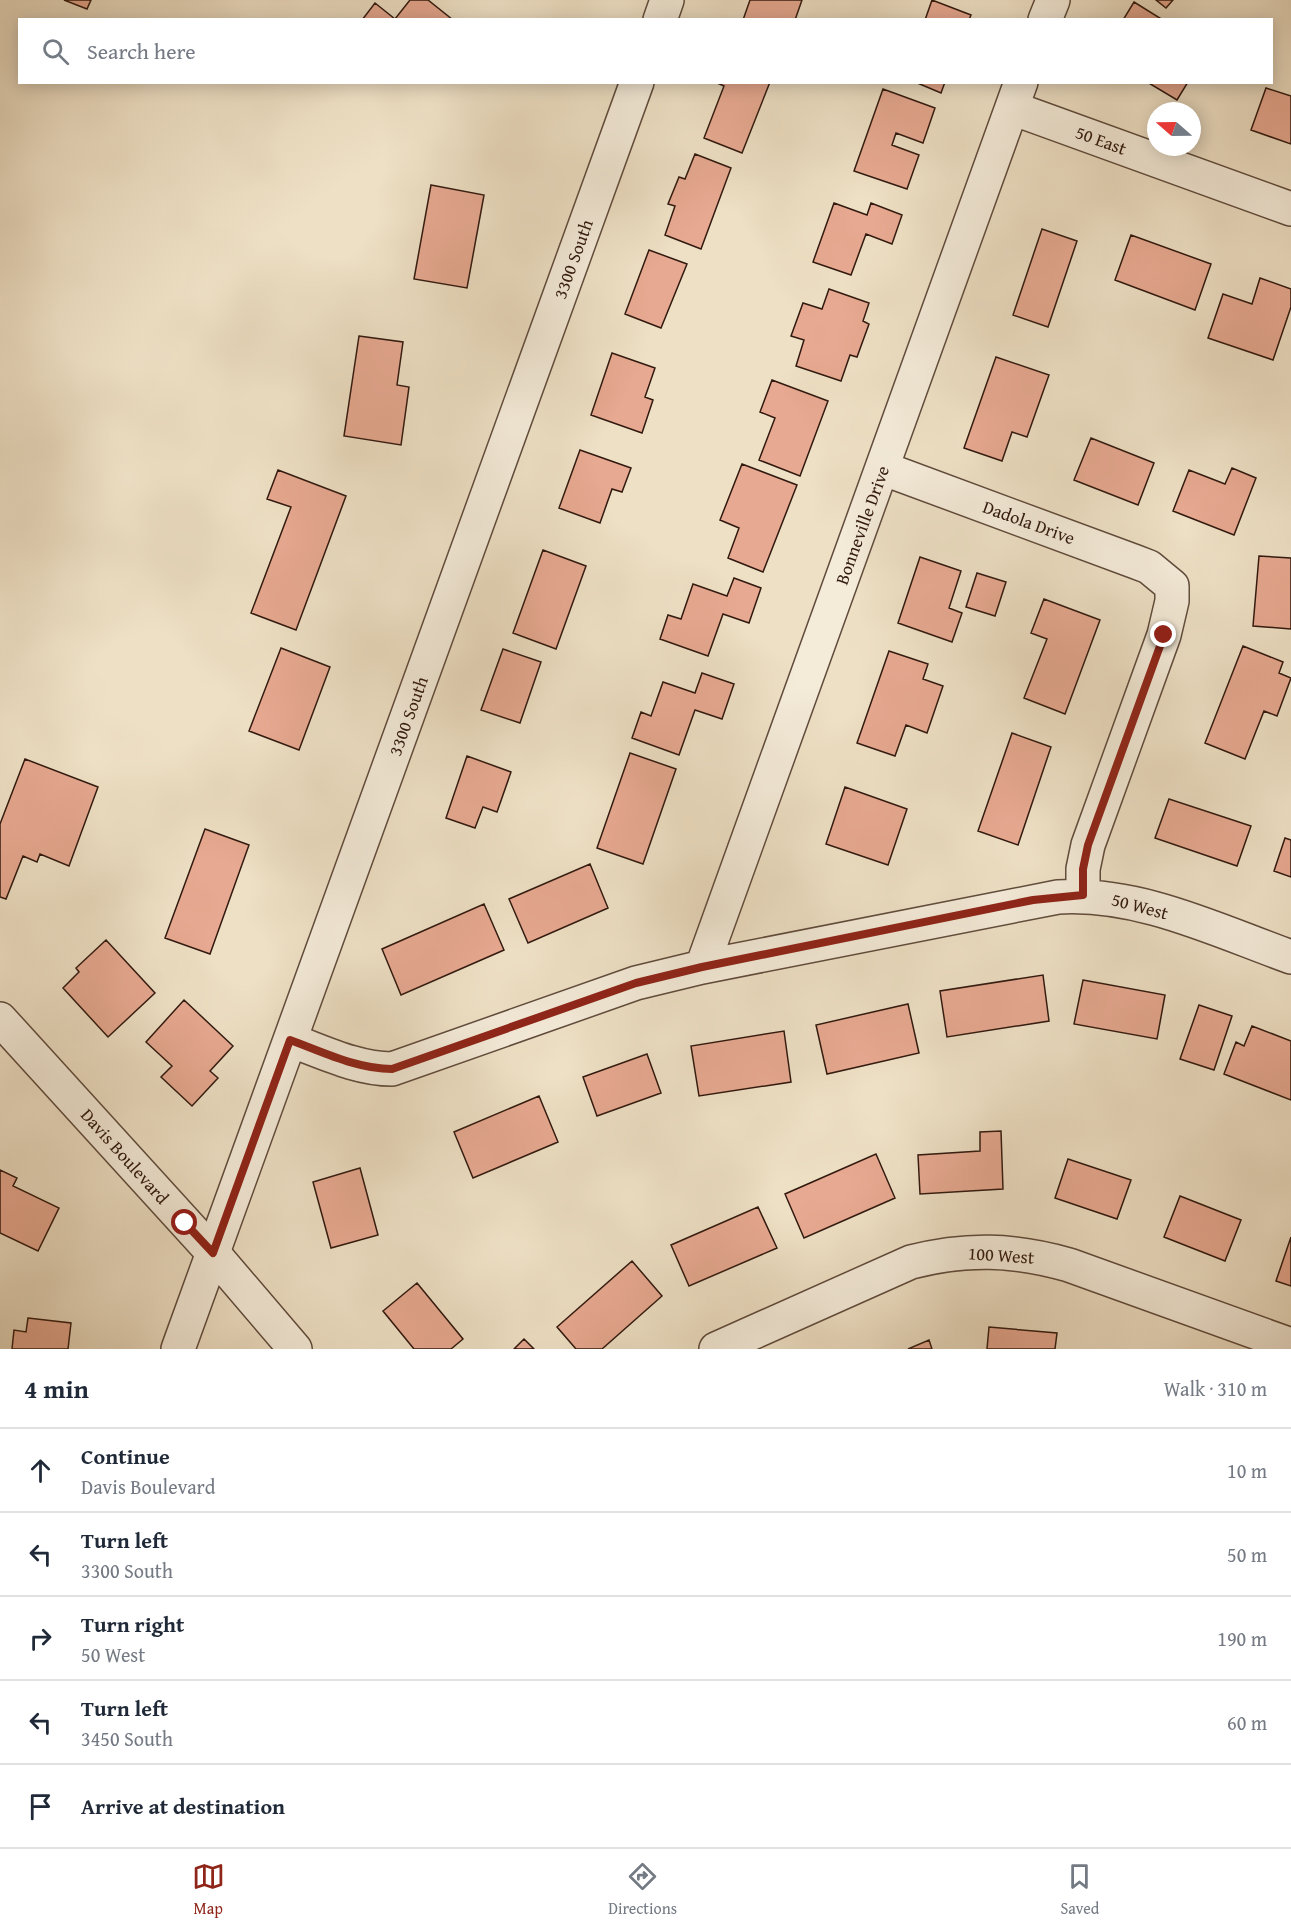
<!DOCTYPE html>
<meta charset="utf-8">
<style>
:root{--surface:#fff;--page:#f2f2f3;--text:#1f2937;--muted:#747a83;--line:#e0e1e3;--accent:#8f2418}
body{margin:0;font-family:"Gentium Book Plus",serif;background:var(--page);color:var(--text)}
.compass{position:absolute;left:1147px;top:102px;width:54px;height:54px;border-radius:50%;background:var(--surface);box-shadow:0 3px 15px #0003;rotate:290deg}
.stop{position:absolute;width:18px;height:18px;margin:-14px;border:4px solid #8f2418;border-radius:50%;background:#fff}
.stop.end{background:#8f2418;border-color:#fff;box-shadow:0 2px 6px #0008}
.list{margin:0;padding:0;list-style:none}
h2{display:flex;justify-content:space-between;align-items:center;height:78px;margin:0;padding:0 24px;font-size:26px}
h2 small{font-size:20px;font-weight:400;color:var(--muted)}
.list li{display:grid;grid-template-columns:39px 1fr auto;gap:18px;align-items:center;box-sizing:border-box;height:84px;padding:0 24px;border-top:2px solid var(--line)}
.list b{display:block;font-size:22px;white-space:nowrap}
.list p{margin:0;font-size:20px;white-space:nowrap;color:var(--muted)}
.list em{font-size:20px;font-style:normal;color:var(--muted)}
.icon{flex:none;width:33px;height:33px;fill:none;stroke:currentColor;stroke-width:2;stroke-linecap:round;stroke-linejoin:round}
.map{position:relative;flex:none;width:1291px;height:1349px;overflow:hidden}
.search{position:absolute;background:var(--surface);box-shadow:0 3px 15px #0003;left:18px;right:18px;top:18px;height:66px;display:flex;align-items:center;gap:15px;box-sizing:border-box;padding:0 21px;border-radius:0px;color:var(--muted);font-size:22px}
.sheet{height:498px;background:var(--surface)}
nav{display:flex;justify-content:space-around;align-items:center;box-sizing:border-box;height:84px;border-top:2px solid var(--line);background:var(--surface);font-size:16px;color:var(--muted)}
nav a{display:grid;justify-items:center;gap:3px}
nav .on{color:var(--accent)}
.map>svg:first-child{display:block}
.building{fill:#e7a991;stroke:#31190f;stroke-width:1.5}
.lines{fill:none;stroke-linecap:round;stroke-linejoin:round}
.minor-casing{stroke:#604b3c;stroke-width:36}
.tertiary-casing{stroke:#604b3c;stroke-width:36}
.minor{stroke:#f4ebd9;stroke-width:33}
.tertiary{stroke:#f4ebd9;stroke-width:33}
.route{stroke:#8f2418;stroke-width:8}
.labels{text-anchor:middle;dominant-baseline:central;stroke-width:4.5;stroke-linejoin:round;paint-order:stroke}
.street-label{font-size:18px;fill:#31190f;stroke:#f4ebd9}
</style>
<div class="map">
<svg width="1291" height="1349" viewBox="0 0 1291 1349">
<rect width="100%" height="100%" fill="#eee0c5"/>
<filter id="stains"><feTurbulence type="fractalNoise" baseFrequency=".00333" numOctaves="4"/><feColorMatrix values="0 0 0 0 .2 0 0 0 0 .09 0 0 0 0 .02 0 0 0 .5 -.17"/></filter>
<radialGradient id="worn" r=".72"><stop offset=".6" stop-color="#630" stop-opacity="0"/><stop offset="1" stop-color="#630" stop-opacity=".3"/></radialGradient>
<path class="building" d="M64 0H91L87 9Z
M410 0H428L453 20H362L375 3 395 19Z
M750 0H802L795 20H743Z
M932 0 971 15 969 20H925Z
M1156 0H1173L1166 8Z
M1134 2 1163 20H1123Z
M770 82 742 153 704 138 724 86 715 82Z
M915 82H945L941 93Z
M1147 82H1188L1177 100Z
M1266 88 1291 96V144L1251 130Z
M883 89 935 108 923 143 896 133 892 145 919 155 907 189 854 171Z
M695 154 731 168 701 249 665 235 675 206 668 204 679 177 685 179Z
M431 185 484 195 467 288 414 279Z
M834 203 867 215 871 203 902 215 892 244 866 234 851 275 813 262Z
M1042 229 1077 241 1048 327 1013 315Z
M1131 235 1211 264 1195 310 1115 280Z
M649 250 687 264 661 328 625 314Z
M1260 278 1291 289V307L1273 360 1208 338 1223 294 1252 304Z
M829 289 869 303 863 321 869 324 857 357 850 355 841 381 796 366 804 340 791 336 803 303 822 309Z
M359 336 403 342 397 385 409 387 401 445 344 436Z
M612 353 655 368 645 397 653 400 642 433 591 415Z
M996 357 1049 375 1027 437 1012 432 1002 461 964 448Z
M772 380 828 401 800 476 759 460 775 418 760 412Z
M1091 438 1154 463 1138 505 1074 480Z
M580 450 631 468 622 492 612 489 600 523 559 508Z
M742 464 797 485 763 572 728 558 739 528 720 520Z
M1232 468 1256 478 1234 535 1173 511 1189 470 1225 484Z
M278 470 346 496 296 630 251 613 291 507 267 499Z
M543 550 586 566 556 649 513 633Z
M1259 556 1291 558V629L1253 626Z
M920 557 961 571 949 608 962 613 952 642 898 623Z
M977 573 1006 582 995 616 966 607Z
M734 578 761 588 749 623 723 614 708 656 660 639 668 615 681 619 693 584 727 596Z
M1044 599 1100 620 1065 714 1024 698 1047 639 1031 633Z
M1243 646 1283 662 1279 673 1291 678 1277 716 1264 711 1245 759 1205 743Z
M281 648 330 667 299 750 249 731Z
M503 649 541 662 520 723 481 710Z
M889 651 928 664 923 679 943 686 927 733 906 725 895 756 857 743Z
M702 673 734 684 722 719 695 710 679 755 632 738 641 712 651 716 663 682 695 693Z
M1012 733 1051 747 1018 845 978 831Z
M630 753 676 769 643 864 597 848Z
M467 756 511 772 497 812 483 807 475 828 446 818Z
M25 759 98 787 69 866 40 854 37 862 23 856 6 899 0 897V824Z
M845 787 907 809 888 865 826 844Z
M1169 799 1251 826 1237 866 1155 838Z
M205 829 249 845 210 954 165 938Z
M1285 838 1291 840V877L1274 871Z
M590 864 608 908 528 943 509 899Z
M484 904 504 950 401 995 382 949Z
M106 940 155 993 108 1037 63 988 79 972 76 968Z
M1043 975 1049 1021 947 1037 940 991Z
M1083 980 1165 995 1157 1039 1074 1024Z
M184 1000 233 1046 210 1071 218 1078 192 1106 161 1077 172 1066 146 1042Z
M908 1004 919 1053 827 1074 816 1025Z
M1199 1005 1232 1016 1214 1070 1180 1059Z
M1252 1026 1291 1041V1100L1224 1074 1236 1042 1244 1046Z
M784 1031 791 1082 699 1096 691 1046Z
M647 1054 661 1093 597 1116 583 1077Z
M539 1096 558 1142 473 1178 454 1132Z
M1001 1131 1003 1189 920 1194 918 1155 980 1151V1132Z
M876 1154 895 1198 804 1238 785 1194Z
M1068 1159 1131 1180 1117 1219 1055 1198Z
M360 1168 378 1235 331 1248 313 1182Z
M0 1170 17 1178 13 1186 59 1208 38 1251 0 1233Z
M1180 1196 1241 1220 1225 1261 1164 1237Z
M758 1207 777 1248 689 1286 671 1245Z
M1291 1237V1286L1276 1281Z
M632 1261 662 1296 602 1349H576L557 1327Z
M417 1283 463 1339 451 1349H414L383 1311Z
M28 1318 71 1323 68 1349H12L14 1330 26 1332Z
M989 1327 1057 1333 1055 1349H987Z
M524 1339 534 1349H514Z
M929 1340 932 1349H908Z"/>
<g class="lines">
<defs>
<path id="minor" d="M660 20 667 0
M1045 20 1053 0
M1012 108 1291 209
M882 468 1136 562 1149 567 1172 586V601L1164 635 1088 845 1083 869V895
M702 967 1021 82
M290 1040C323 1052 357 1069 392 1069L636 983 702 967 1058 897C1139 892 1216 930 1291 957
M178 1349 637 82
M716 1349 911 1262C966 1248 1014 1249 1069 1265L1291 1345"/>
<path id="tertiary" d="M0 1019 213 1253 295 1349"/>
</defs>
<use href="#minor" class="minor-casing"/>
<use href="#tertiary" class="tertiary-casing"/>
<use href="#minor" class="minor"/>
<use href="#tertiary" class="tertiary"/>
</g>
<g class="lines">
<path class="route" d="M185 1223 213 1253 290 1040C323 1052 357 1069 392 1069L636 983 702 967 1033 900 1083 895V869L1088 845 1164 635"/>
</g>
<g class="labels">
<g class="street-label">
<text transform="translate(1101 140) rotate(20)">50 East</text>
<text transform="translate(573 259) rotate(-70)">3300 South</text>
<text transform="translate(1029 522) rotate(20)">Dadola Drive</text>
<text transform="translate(862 525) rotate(-70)">Bonneville Drive</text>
<text transform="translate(408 716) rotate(-70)">3300 South</text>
<text transform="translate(1140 906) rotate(15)">50 West</text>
<text transform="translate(125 1156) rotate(48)">Davis Boulevard</text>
<text transform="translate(1001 1255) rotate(4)">100 West</text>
</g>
</g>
<rect width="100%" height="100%" filter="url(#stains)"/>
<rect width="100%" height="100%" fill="url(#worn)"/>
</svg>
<svg class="compass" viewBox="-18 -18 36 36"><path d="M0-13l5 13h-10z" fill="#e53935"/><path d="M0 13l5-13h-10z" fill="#747a83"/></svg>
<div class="stop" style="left:185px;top:1223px"></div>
<div class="stop end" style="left:1164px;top:635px"></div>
<div class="search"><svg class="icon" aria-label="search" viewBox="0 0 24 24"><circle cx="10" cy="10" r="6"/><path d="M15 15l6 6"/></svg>Search here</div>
</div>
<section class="sheet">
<h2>4 min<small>Walk · 310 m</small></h2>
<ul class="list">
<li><svg class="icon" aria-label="ahead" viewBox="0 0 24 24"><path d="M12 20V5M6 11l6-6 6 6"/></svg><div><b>Continue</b><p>Davis Boulevard</p></div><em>10 m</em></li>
<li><svg class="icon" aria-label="left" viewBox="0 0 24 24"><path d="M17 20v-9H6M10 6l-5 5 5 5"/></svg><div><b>Turn left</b><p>3300 South</p></div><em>50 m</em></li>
<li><svg class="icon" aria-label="right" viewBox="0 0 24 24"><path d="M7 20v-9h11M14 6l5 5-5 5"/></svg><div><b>Turn right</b><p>50 West</p></div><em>190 m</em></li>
<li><svg class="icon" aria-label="left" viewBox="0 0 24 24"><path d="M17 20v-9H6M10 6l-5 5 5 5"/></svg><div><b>Turn left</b><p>3450 South</p></div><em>60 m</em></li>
<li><svg class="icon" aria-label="arrive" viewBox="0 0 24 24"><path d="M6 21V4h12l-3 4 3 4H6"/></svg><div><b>Arrive at destination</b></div></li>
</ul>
</section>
<nav>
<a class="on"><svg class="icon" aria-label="map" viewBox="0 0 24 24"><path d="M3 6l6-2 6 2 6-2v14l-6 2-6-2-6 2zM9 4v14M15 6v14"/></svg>Map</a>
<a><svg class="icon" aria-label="directions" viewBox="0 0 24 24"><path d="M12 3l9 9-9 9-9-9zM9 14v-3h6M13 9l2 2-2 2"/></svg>Directions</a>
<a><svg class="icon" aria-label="saved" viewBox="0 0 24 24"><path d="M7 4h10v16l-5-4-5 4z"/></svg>Saved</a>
</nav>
